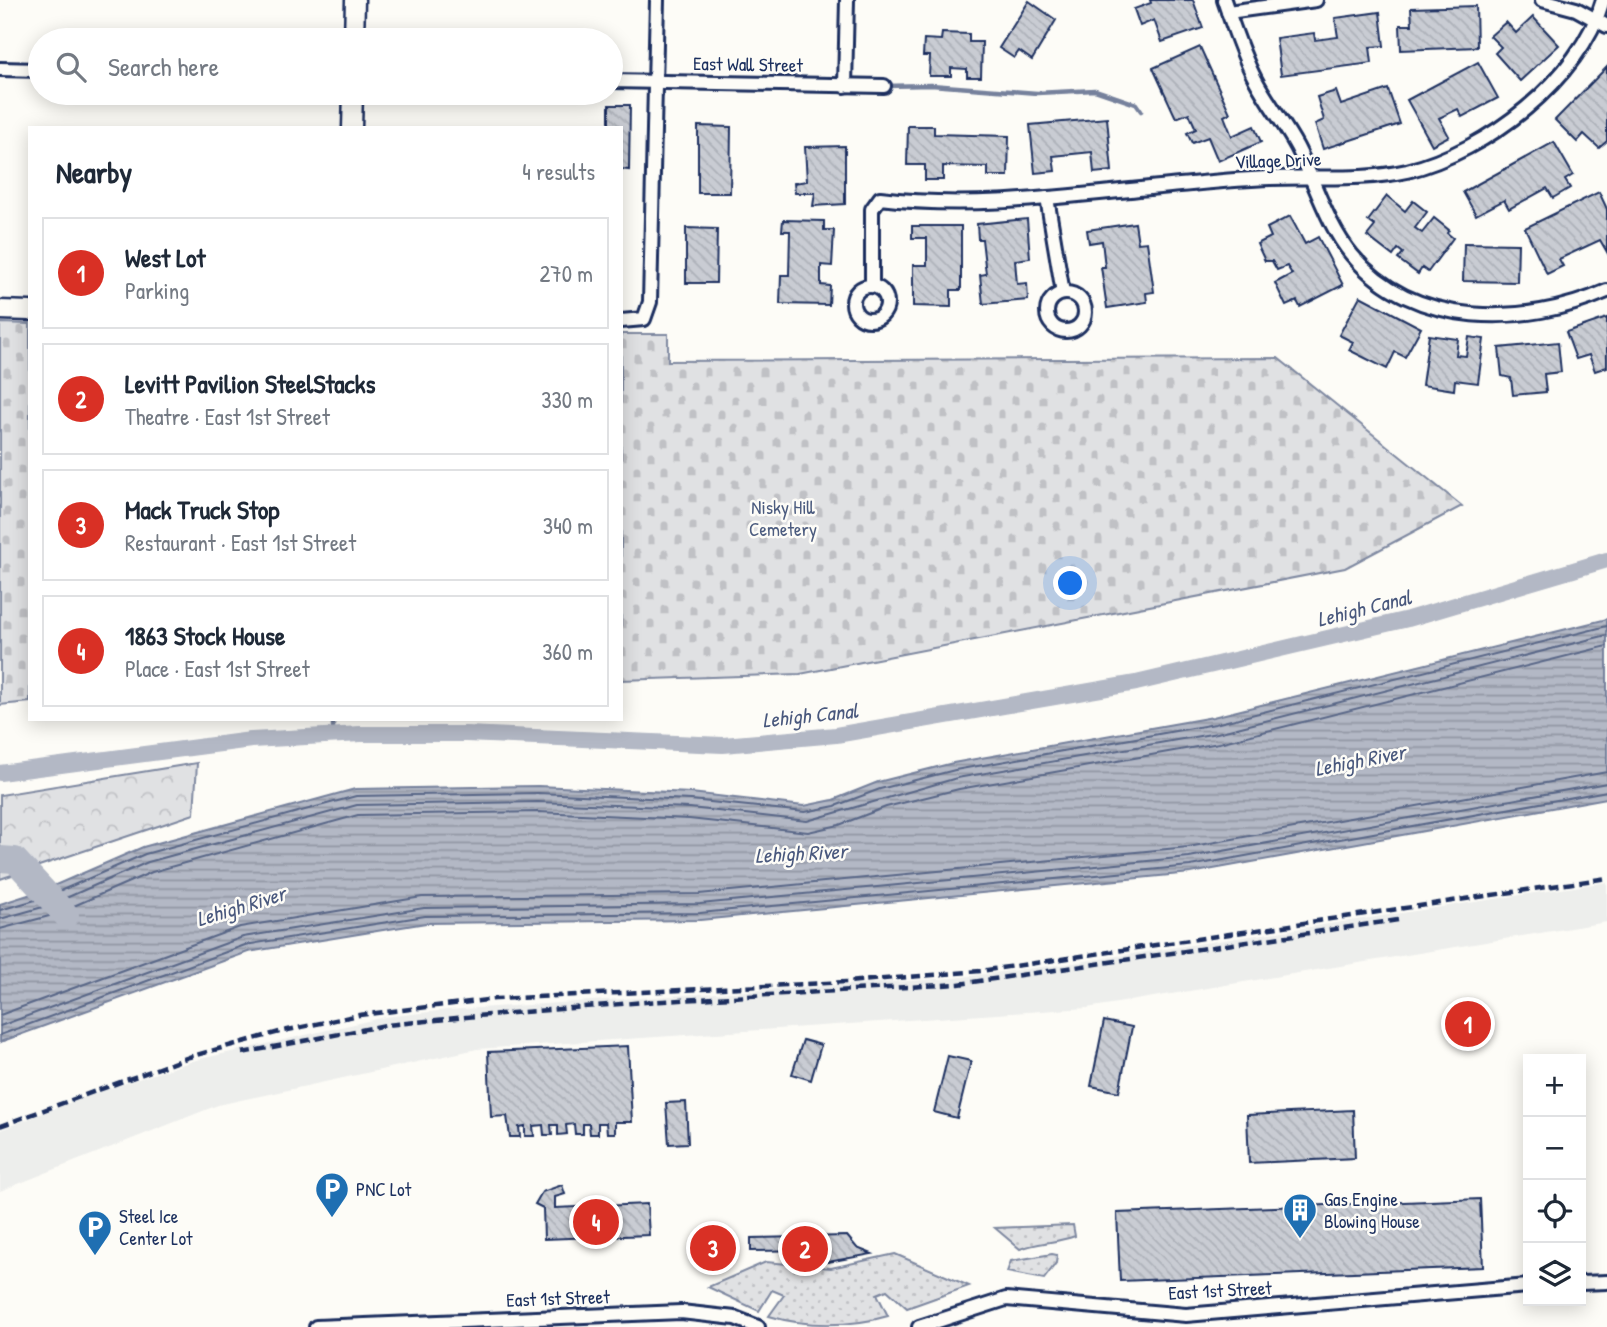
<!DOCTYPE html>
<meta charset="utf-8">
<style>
:root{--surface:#fff;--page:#f2f2f3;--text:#1f2937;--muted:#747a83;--line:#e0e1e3;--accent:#d93025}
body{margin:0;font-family:"Patrick Hand",sans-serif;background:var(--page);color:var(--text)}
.controls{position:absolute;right:21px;bottom:21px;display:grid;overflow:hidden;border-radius:0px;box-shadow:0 4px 18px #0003}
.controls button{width:63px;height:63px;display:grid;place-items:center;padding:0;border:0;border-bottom:2px solid var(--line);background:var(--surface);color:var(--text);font:35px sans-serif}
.you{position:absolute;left:1071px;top:584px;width:24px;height:24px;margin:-18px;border:5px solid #fff;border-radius:50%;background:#1a73e8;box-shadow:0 0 0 10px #1a73e833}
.badge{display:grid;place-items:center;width:46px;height:46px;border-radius:50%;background:var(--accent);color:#fff;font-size:23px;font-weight:700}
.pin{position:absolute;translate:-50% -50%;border:4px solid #fff;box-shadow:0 2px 7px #0006}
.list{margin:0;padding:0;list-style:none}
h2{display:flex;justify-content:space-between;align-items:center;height:91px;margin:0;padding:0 28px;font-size:30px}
h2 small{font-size:23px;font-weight:400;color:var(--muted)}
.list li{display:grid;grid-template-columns:46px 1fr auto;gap:21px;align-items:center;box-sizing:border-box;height:112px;margin:0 14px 14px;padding:0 14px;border:2px solid var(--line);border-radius:0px}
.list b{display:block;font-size:26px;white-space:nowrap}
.list p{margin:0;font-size:23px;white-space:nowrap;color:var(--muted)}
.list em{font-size:23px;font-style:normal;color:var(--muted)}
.icon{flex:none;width:38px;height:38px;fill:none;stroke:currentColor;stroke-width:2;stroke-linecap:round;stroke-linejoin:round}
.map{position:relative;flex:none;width:1607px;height:1327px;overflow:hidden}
.search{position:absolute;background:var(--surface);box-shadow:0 4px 18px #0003;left:28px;top:28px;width:595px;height:77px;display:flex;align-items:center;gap:18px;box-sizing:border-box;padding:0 24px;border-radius:38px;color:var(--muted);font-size:26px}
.panel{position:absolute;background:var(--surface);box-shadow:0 4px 18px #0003;left:28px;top:126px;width:595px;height:595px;border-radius:0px}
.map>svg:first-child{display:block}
.built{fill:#edeeec}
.grass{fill:url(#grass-dots);stroke:#7e88a0;stroke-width:2}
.cemetery{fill:url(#cemetery-stones);stroke:#7e88a0;stroke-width:2}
.park{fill:url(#park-crowns);stroke:#7e88a0;stroke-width:2}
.water{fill:url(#water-rules);stroke:#76819c;stroke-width:2}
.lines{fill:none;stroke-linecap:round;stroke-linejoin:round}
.shore{stroke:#586687;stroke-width:2}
.stream{stroke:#76819c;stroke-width:4.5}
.canal{stroke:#b3b8c5;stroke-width:16}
.river{stroke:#b3b8c5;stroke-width:26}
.building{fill:url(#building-back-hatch);stroke:#1b2f5e;stroke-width:2}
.street-casing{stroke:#1b2f5e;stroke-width:18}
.secondary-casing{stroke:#1b2f5e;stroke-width:23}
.street{stroke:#fdfcf7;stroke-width:12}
.secondary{stroke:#fdfcf7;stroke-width:18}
.rail{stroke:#1b2f5e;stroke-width:4.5;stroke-dasharray:10 5;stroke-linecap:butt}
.labels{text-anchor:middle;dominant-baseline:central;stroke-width:5;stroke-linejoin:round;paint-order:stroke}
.street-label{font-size:19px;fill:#1b2f5e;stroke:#fdfcf7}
.park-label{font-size:19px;fill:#4c5c7f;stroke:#fdfcf7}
.poi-label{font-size:19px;fill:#1b2f5e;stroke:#fdfcf7;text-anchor:start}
.water-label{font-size:21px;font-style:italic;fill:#49587d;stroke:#fdfcf7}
</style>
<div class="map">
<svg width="1607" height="1327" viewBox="0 0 1607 1327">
<defs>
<pattern id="grass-dots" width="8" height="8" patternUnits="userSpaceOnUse" patternTransform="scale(1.75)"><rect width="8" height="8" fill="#e0e1e3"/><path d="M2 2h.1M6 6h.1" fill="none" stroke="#c0c1c5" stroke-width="1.8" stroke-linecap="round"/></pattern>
<pattern id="cemetery-stones" width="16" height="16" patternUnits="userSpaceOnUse" patternTransform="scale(1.75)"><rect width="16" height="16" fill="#e0e1e3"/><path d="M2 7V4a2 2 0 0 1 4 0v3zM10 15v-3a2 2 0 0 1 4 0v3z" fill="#c0c1c5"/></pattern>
<pattern id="park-crowns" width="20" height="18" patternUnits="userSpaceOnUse" patternTransform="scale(1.75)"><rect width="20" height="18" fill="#e0e1e3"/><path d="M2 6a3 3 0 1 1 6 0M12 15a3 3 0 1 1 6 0" fill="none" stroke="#c0c1c5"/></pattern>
<pattern id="water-rules" width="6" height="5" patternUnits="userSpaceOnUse" patternTransform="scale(1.75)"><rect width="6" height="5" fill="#b3b8c5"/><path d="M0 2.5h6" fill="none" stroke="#9196a3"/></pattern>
<pattern id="building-back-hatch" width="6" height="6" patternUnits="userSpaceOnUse" patternTransform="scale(1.75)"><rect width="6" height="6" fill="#c9ccd3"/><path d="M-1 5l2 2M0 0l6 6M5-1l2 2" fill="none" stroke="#acb0b8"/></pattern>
</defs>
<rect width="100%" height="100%" fill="#fdfcf7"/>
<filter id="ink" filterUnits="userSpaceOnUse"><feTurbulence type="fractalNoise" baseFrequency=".0143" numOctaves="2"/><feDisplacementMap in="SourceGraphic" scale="14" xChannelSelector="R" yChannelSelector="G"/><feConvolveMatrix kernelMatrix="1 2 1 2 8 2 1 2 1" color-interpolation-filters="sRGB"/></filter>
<g filter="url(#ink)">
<polygon class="built" points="1607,882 1607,922 1087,1008 477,1049 218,1105 0,1191 0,1130 87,1096 196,1060 385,1017 447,1010 954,978 1066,964"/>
<g class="grass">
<path d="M 1073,1225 L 1075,1236 C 1056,1243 1038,1242 1020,1249 L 995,1228 Z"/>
<path d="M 895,1254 L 969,1286 L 907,1308 L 887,1290 L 877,1294 L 888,1316 C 851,1327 805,1327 769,1316 L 784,1295 L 772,1290 L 759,1311 L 708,1287 L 766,1262 L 831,1268 Z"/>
<polygon points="1052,1254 1057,1255 1056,1263 1044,1279 1007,1272 1011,1261"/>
</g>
<g class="cemetery">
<polygon points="0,323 30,324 30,702 0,705"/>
<polygon points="621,334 668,334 668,361 1278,358 1462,506 1345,568 800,674 621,680"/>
</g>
<polygon class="park" points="197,763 194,814 0,879 0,795"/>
<polygon class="water" points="1607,619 1607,798 1191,873 700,920 426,923 248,952 0,1042 0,904 44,890 143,847 355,789 538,786 691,793 804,806 833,800 878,782 953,763 1213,717"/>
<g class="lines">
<g class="shore">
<polyline points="0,910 46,897 145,854 356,796 538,793 691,800 805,812 835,806 880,789 955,770 1215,724 1607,626"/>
<polyline points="0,919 50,905 148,862 357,805 538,802 690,808 807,821 957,778 1217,733 1607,635"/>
<polyline points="0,929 53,915 152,872 358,815 538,812 689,819 808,832 839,825 886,807 959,789 1219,743 1607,646"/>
<polyline points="0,1015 240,927 422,897 699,894 1188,847 1607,772"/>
<polyline points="0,1026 243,937 424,908 700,904 1189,857 1607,783"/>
<polyline points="0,1035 245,945 425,916 700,913 1190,866 1607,791"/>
</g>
<g class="stream">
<polyline points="885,86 931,85 1037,93 1095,90 1136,104 1141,111"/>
<polyline points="333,719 333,735"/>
</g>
<polyline class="canal" points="0,773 251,740 361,734 466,734 723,745 836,735 1136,683 1408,619 1607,560"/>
<polyline class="river" points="0,859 15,860 66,915"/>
</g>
<g class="building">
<polygon points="1150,0 1193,0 1203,28 1162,42 1154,20 1140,26 1134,9 1151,3"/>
<polygon points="1029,1 1056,20 1032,60 1019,51 1014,58 999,48"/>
<polygon points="1476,6 1477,47 1401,50 1400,25 1412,25 1411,8"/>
<polygon points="1380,12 1384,46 1370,47 1372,63 1281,75 1276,38 1314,33 1315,40 1338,37 1335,18"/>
<polygon points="1533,17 1559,45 1520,81 1495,53 1501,47 1490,36 1506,22 1516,33"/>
<polygon points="942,33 969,34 969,42 982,42 981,77 967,77 967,69 951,68 951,76 929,76 930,56 923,56 924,39 941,40"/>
<polygon points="1200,47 1230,113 1224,116 1232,136 1254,126 1261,142 1218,161 1208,137 1192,143 1187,133 1196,129 1189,113 1176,118 1153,68"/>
<polygon points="1478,62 1498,98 1462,117 1458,109 1439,118 1449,136 1432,145 1407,100"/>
<polygon points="1607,67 1607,141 1599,148 1584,134 1577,142 1555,120"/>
<polygon points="1388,89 1400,124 1323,149 1315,124 1324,120 1317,97 1336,91 1341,105"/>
<polygon points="609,105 630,105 629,170 621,169 621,128 609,128"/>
<polygon points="1107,118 1112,171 1094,173 1092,152 1053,156 1055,171 1035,173 1030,125"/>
<polygon points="698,126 731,127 730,193 698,193"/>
<polygon points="908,126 934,126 934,134 1009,136 1008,176 988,176 988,167 943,166 943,180 925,180 925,165 907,165"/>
<polygon points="1554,142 1573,175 1565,180 1570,188 1553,198 1547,188 1509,209 1504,200 1476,215 1463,192"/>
<polygon points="845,146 845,204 813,206 815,193 795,193 794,183 807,181 805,147"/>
<polygon points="1599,192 1607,209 1607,252 1600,240 1559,259 1563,266 1547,274 1525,228"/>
<polygon points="1387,196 1405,211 1413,201 1427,212 1415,228 1422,233 1434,218 1449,230 1447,233 1453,238 1428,272 1422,268 1418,274 1398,259 1403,253 1398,249 1393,256 1367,236 1375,226 1368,221"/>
<polygon points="1290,216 1305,244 1318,237 1343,285 1300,307 1297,301 1286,306 1275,283 1292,274 1287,266 1277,270 1272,261 1265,261 1257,244 1271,237 1267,228"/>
<polygon points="1027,219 1030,258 1015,260 1017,284 1027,283 1028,300 983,304 980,275 986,274 982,239 978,239 977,224"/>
<polygon points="783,220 824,221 824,230 834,230 832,266 821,265 821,285 830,286 829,305 780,304 781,275 789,275 790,231 782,231"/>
<polygon points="1135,223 1138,243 1147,242 1154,292 1146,293 1147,302 1107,308 1101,267 1105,267 1102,241 1089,243 1087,230"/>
<polygon points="912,226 961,226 961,290 951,290 951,307 913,306 913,265 927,265 927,238 912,238"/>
<polygon points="686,228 717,229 716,283 686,283"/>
<polygon points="1464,243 1518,244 1517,282 1463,281"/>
<polygon points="1360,296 1421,328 1405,357 1395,352 1387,369 1349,350 1353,342 1339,335"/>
<polygon points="1607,318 1607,367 1595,371 1589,355 1576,359 1566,332"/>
<polygon points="1429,335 1458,339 1456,355 1466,356 1469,337 1484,339 1478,383 1455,380 1454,390 1422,385"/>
<polygon points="1558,342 1561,372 1544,374 1546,392 1513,395 1511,378 1502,376 1499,348"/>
<polygon points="1104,1021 1132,1027 1119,1092 1091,1086"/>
<polygon points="803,1040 821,1045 811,1080 792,1074"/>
<polygon points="628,1046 632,1122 615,1122 615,1133 607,1133 606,1123 598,1123 598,1134 590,1134 589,1124 583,1124 583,1134 575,1134 574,1124 566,1125 567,1134 558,1135 558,1125 551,1125 552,1135 544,1135 543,1125 533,1126 534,1136 525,1136 525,1126 519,1127 520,1137 510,1137 507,1116 491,1117 488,1052"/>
<polygon points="948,1056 971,1061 957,1118 934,1112"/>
<polygon points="686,1102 688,1143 669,1144 666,1103"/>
<polygon points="1353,1110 1355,1158 1249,1163 1247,1115"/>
<polygon points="562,1185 565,1194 555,1197 555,1208 647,1204 649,1235 544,1239 543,1208 535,1204 542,1192"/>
<polygon points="1480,1199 1483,1267 1120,1281 1117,1213"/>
<polygon points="847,1236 857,1248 872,1254 828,1262 813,1261 813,1250 751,1251 751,1238"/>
<polygon points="694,1241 731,1241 732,1254 694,1255"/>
</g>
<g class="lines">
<g class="street-casing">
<g id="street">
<path d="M 1224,0 C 1233,26 1242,54 1255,79 C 1267,102 1284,123 1297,147 C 1315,182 1327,225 1352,255 C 1414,329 1525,327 1607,291"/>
<polyline points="1542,0 1576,9 1607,26"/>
<polyline points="1228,12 1316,0"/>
<polyline points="0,69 40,70"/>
<polyline points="611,81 884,86"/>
<polyline points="845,86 847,0"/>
<polyline points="1047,198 1063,293"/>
<path d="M 872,285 L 872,209 L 880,198 C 977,210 1073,195 1170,186 C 1203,183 1237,179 1270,178 C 1316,176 1362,181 1407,171 C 1487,151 1580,80 1603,0"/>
<circle cx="870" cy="303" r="17"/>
<circle cx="1066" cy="312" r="19"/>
<polyline points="621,321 644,319 650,302 657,0"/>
<polyline points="1581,1283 1607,1282"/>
<polyline points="316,1327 681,1312 735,1318 758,1327"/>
<polyline points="919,1327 1006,1299 1186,1315 1528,1286"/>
</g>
</g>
<g class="secondary-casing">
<g id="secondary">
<polyline points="354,40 355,0"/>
<polyline points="352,128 353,93"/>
<polyline points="0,310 30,311"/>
</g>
</g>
<use href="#street" class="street"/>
<use href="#secondary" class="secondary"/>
<g class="rail">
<polyline points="242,1053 386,1025 476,1016 645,1002 959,984 1398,920"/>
<polyline points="0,1126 189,1057 283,1031 359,1015 495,999 847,982 981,971 1607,878"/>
</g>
</g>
</g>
<defs>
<g id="parking-pin" transform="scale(1.75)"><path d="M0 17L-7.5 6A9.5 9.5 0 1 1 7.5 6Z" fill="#1f6fb2" stroke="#fdfcf7"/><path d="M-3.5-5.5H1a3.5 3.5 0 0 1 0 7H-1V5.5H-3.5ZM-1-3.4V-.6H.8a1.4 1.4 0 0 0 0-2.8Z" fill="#fff"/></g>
<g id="building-pin" transform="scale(1.75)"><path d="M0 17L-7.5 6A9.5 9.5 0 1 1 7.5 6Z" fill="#1f6fb2" stroke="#fdfcf7"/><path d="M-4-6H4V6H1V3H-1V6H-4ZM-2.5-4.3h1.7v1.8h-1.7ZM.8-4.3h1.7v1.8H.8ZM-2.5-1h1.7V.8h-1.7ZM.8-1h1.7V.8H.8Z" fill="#fff"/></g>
</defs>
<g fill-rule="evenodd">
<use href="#parking-pin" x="332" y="1189"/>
<use href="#building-pin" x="1300" y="1210"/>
<use href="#parking-pin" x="95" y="1227"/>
</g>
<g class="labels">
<g class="street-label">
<text transform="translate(748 64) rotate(1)">East Wall Street</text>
<text transform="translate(1278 160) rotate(-2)">Village Drive</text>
<text transform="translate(1220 1290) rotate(-3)">East 1st Street</text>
<text transform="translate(558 1298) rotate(-2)">East 1st Street</text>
</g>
<g class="park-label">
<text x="783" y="507">Nisky Hill<tspan x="783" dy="22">Cemetery</tspan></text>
</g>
<g class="poi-label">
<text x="356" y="1189">PNC Lot</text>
<text x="1324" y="1199">Gas Engine<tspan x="1324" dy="22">Blowing House</tspan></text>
<text x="119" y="1216">Steel Ice<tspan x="119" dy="22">Center Lot</tspan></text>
</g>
<g class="water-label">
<text transform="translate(1364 608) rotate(-14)">Lehigh Canal</text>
<text transform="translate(810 715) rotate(-6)">Lehigh Canal</text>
<text transform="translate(1360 760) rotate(-11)">Lehigh River</text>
<text transform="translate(801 853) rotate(-3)">Lehigh River</text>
<text transform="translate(241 906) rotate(-17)">Lehigh River</text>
</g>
</g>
</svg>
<div class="controls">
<button>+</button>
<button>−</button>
<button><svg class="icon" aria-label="locate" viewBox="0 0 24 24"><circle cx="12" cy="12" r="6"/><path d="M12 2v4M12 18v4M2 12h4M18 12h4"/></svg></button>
<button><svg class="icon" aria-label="layers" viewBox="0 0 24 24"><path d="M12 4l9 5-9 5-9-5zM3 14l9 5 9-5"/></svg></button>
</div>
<div class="you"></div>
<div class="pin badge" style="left:1468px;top:1024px">1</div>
<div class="pin badge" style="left:805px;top:1249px">2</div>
<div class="pin badge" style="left:713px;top:1248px">3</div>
<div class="pin badge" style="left:596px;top:1222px">4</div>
<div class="search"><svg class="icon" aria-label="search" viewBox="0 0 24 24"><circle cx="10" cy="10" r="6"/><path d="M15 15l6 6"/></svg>Search here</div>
<section class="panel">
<h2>Nearby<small>4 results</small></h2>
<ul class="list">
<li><span class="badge">1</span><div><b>West Lot</b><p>Parking</p></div><em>270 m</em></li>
<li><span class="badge">2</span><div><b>Levitt Pavilion SteelStacks</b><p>Theatre · East 1st Street</p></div><em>330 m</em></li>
<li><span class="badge">3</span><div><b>Mack Truck Stop</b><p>Restaurant · East 1st Street</p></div><em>340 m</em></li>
<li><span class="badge">4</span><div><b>1863 Stock House</b><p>Place · East 1st Street</p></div><em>360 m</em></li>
</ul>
</section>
</div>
